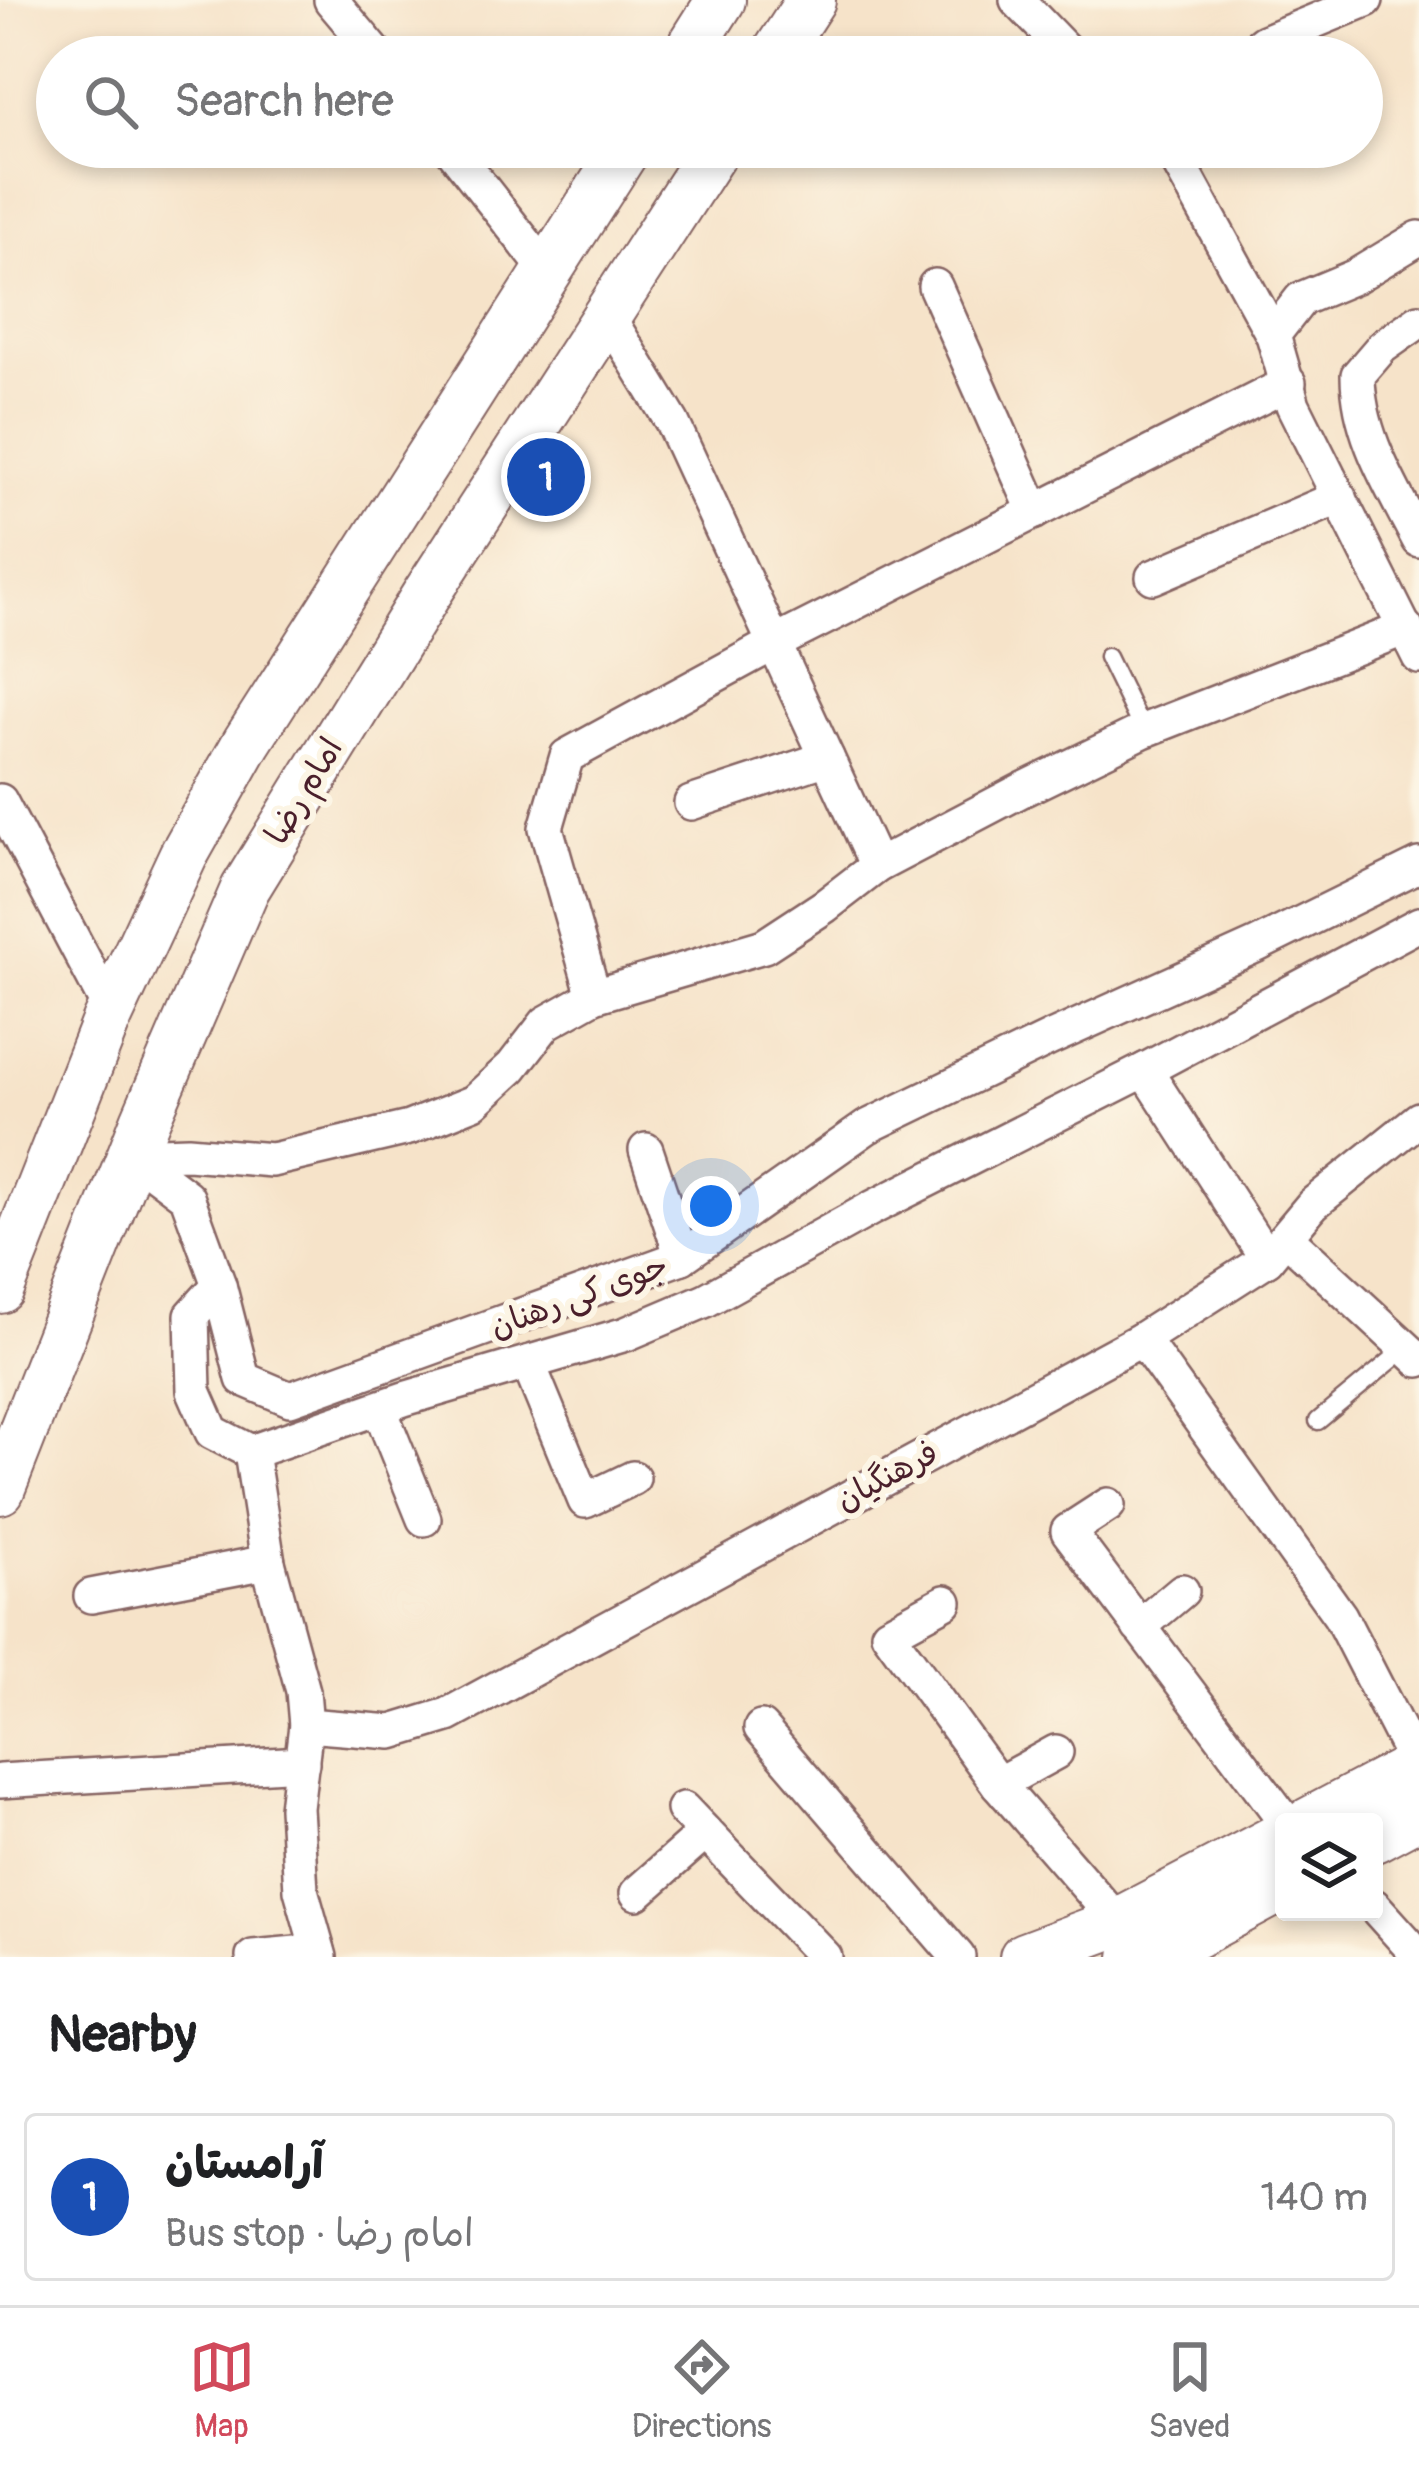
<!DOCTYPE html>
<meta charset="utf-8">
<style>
:root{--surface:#fff;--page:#f6f6f6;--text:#202124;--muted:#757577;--line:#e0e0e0;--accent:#d1495b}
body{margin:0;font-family:Pangolin,"Playpen Sans Arabic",sans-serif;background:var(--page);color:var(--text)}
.controls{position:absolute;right:36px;bottom:36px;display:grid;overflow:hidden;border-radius:12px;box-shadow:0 6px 18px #0003}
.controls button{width:108px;height:108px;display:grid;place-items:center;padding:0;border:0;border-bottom:3px solid var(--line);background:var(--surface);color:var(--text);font:60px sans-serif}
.you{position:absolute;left:711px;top:1206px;width:42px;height:42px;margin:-30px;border:9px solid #fff;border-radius:50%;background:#1a73e8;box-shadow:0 0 0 18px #1a73e833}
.badge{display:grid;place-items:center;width:78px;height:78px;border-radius:50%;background:var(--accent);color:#fff;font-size:39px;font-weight:700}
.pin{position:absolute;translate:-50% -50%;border:6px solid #fff;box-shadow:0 3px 12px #0006}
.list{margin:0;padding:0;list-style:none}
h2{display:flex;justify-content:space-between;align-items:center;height:156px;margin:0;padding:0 48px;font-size:51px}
h2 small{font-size:39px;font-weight:400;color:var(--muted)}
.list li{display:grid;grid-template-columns:78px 1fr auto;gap:36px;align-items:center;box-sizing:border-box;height:168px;margin:0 24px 24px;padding:0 24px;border:3px solid var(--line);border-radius:12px}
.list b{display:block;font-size:45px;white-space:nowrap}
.list p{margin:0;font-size:39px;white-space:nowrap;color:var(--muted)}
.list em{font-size:39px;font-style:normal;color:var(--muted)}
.icon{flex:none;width:66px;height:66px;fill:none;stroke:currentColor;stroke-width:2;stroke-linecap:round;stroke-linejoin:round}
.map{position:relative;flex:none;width:1419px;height:1957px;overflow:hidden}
.search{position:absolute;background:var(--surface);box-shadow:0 6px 18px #0003;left:36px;right:36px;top:36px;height:132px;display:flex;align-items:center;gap:30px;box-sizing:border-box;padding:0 42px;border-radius:66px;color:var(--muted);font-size:45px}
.sheet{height:348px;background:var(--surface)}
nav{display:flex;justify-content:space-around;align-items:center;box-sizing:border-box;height:168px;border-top:3px solid var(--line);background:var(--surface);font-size:33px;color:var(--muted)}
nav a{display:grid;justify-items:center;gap:6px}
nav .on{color:var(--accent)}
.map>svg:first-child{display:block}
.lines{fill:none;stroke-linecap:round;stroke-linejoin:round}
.lane-casing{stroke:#866462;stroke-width:21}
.street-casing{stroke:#866462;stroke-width:38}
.secondary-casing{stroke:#866462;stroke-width:52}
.lane{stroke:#fff;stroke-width:16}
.street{stroke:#fff;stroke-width:33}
.secondary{stroke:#fff;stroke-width:48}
.labels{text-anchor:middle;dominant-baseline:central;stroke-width:12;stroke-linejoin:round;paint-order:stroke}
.street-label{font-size:33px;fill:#4a1f2b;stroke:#fcf5e5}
</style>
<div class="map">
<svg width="1419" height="1957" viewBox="0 0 1419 1957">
<rect width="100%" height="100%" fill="#fcf5e5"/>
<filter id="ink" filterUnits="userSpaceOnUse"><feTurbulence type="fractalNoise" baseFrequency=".00833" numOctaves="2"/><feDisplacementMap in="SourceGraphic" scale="24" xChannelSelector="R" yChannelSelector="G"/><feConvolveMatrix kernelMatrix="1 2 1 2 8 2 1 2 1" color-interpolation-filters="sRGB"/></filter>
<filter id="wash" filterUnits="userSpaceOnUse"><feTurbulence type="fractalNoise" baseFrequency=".004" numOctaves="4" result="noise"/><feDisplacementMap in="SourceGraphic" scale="48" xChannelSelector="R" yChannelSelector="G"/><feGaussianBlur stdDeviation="2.7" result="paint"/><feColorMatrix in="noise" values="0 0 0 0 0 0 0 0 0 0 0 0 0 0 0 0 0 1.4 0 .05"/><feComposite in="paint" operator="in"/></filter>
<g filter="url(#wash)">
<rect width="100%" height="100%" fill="#f6e3c9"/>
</g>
<g filter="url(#ink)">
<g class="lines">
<g class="lane-casing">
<g id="lane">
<polyline points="1107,657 1143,731"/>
<polyline points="1318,1421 1406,1348"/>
</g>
</g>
<g class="street-casing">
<g id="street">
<polyline points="331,0 379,57"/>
<polyline points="1017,0 1072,57"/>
<polyline points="1245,57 1264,42 1366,0"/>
<polyline points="450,147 548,272"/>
<polyline points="1170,147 1273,335"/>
<polyline points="1419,238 1356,276 1301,299 1273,335 1293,405 1419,657"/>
<polyline points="935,286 1035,512"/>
<polyline points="607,315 672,422 877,866"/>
<path d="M 1419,321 L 1382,347 L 1358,375 C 1358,435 1392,487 1419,540"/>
<polyline points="1153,577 1340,497"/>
<polyline points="0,801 111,1011"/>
<polyline points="691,803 827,758"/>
<polyline points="594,996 546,828 567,756 773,644 1289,383"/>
<polyline points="1145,1070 1267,1259"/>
<polyline points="646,1150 682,1257"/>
<polyline points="131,1155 187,1197 219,1285 243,1379 290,1399 682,1257 867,1127 1051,1038 1257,945 1419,865"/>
<polyline points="131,1155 188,1153 272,1160 409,1128 474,1102 512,1067 546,1023 594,996 764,946 825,906 877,866 1022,790 1143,731 1406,628"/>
<polyline points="1286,1237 1419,1360"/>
<polyline points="219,1285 192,1315 194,1391 212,1432 251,1452 404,1399 626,1334 706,1300 872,1208 1145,1070 1419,924"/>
<polyline points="1142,1339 1340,1616 1417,1766"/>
<polyline points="528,1363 585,1501 633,1478"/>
<polyline points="380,1410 424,1519"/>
<polyline points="251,1452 268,1562 303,1691 306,1725 296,1808 301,1890 320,1957"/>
<polyline points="1108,1505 1068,1531 1286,1822"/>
<polyline points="91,1596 268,1562"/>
<polyline points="945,1602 888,1633 998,1784 1118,1922"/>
<polyline points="1139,1627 1182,1591"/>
<polyline points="306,1725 392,1732 448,1715 1142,1339 1267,1259 1313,1204 1419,1119"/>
<polyline points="761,1728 958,1957"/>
<polyline points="0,1781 302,1763"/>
<polyline points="998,1784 1056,1752"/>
<polyline points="683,1809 825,1957"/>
<polyline points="637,1893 705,1833"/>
<polyline points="1374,1906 1419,1956"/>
<polyline points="253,1957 318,1951"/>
</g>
</g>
<g class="secondary-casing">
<g id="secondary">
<polyline points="685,57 721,0"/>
<polyline points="774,57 811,0"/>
<polyline points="0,1289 106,1021 183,856 247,742 627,147"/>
<polyline points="0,1490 145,1121 245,889 426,595 716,147"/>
<polyline points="1309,1822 1419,1764"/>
<polyline points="1374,1838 1419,1814"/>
<polyline points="1024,1957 1118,1922 1284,1835"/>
<polyline points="1134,1957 1189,1937 1284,1886"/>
</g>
</g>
<use href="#lane" class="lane"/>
<use href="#street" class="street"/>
<use href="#secondary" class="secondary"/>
</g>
</g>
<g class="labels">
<g class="street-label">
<text transform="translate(304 791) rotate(-59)">امام رضا</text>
<text transform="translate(579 1296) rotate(-20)">جوی کی رهنان</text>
<text transform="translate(887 1476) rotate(-28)">فرهنگیان</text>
</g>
</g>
</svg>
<div class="controls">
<button><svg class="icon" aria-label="layers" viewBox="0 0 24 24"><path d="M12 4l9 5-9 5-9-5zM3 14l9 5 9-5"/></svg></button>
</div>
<div class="you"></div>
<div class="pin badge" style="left:546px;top:477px;background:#1a4fb4">1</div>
<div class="search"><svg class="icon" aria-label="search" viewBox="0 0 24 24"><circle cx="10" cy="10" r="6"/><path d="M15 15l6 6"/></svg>Search here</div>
</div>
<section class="sheet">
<h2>Nearby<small></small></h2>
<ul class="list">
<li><span class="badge" style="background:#1a4fb4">1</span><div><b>آرامستان</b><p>Bus stop · امام رضا</p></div><em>140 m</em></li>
</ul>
</section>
<nav>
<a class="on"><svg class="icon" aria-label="map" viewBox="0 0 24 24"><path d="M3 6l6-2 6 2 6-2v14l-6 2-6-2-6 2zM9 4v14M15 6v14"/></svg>Map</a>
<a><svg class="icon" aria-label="directions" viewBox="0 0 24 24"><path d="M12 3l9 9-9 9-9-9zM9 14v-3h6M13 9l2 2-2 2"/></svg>Directions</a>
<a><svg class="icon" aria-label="saved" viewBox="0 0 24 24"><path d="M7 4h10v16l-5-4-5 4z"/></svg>Saved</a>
</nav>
